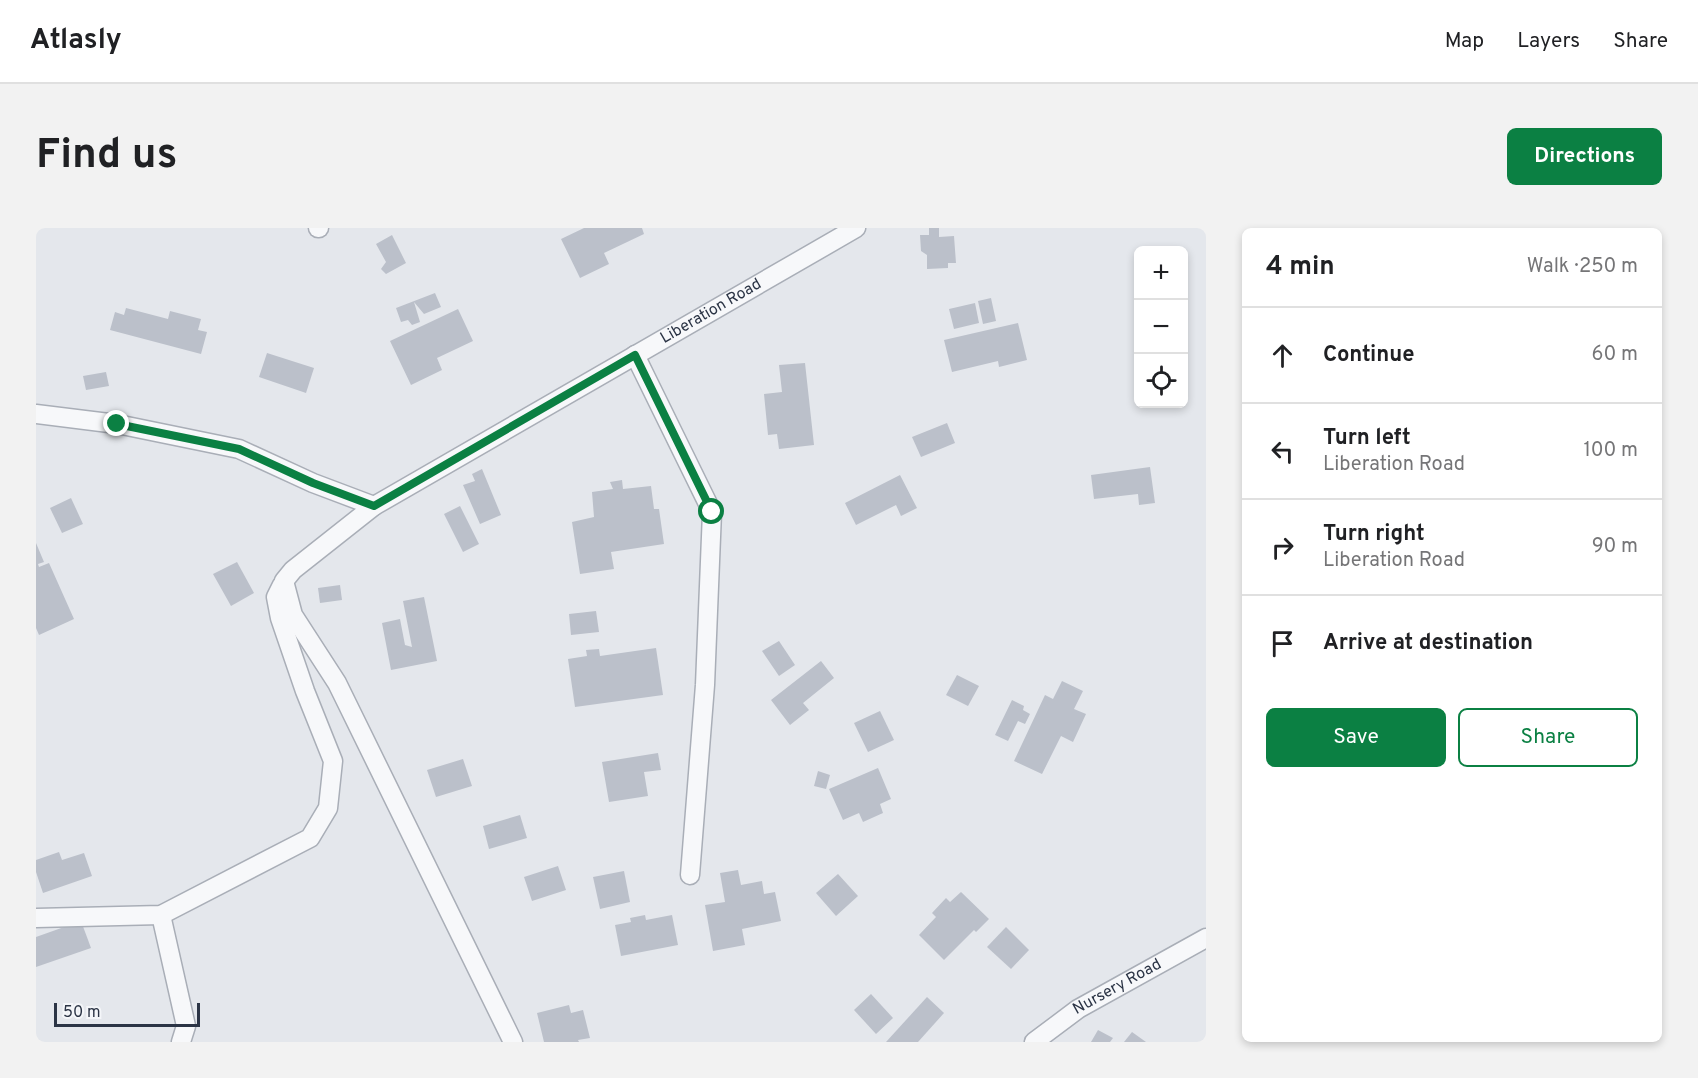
<!DOCTYPE html>
<meta charset="utf-8">
<style>
:root{--surface:#fff;--page:#f2f2f2;--text:#202124;--muted:#757577;--line:#e0e0e0;--accent:#0b8043}
body{margin:0;font-family:Overpass,sans-serif;background:var(--page);color:var(--text)}
.controls{position:absolute;right:18px;top:18px;display:grid;overflow:hidden;border-radius:9px;box-shadow:0 3px 9px #0003}
.controls button{width:54px;height:54px;display:grid;place-items:center;padding:0;border:0;border-bottom:2px solid var(--line);background:var(--surface);color:var(--text);font:30px sans-serif}
.scale{position:absolute;left:18px;bottom:15px;width:146px;box-sizing:border-box;padding-left:6px;border:3px solid #2b3445;border-top:0;font-size:16px;line-height:21px;white-space:nowrap;color:#2b3445;-webkit-text-stroke:4px #f4f6f9;paint-order:stroke}
.stop{position:absolute;width:18px;height:18px;margin:-14px;border:4px solid #0b8043;border-radius:50%;background:#fff}
.stop.end{background:#0b8043;border-color:#fff;box-shadow:0 2px 6px #0008}
.list{margin:0;padding:0;list-style:none}
h2{display:flex;justify-content:space-between;align-items:center;height:78px;margin:0;padding:0 24px;font-size:26px}
h2 small{font-size:20px;font-weight:400;color:var(--muted)}
.list li{display:grid;grid-template-columns:39px 1fr auto;gap:18px;align-items:center;box-sizing:border-box;height:96px;padding:0 24px;border-top:2px solid var(--line)}
.list b{display:block;font-size:22px;white-space:nowrap}
.list p{margin:0;font-size:20px;white-space:nowrap;color:var(--muted)}
.list em{font-size:20px;font-style:normal;color:var(--muted)}
.actions{display:flex;gap:12px;padding:18px 24px}
.actions a{flex:1;padding:14px 0;border:2px solid var(--accent);border-radius:9px;text-align:center;font-size:21px;color:var(--accent)}
.actions .main{background:var(--accent);color:#fff}
.icon{flex:none;width:33px;height:33px;fill:none;stroke:currentColor;stroke-width:2;stroke-linecap:round;stroke-linejoin:round}
.map{position:relative;flex:none;width:1170px;height:814px;overflow:hidden;border-radius:9px}
header{display:flex;align-items:center;gap:36px;box-sizing:border-box;height:84px;padding:0 30px;background:var(--surface);border-bottom:2px solid var(--line)}
header strong{font-size:28px}
nav{display:flex;gap:33px;margin-inline-start:auto;font-size:21px}
.intro{display:flex;align-items:center;justify-content:space-between;box-sizing:border-box;height:144px;padding:0 36px}
h1{margin:0;font-size:42px}
.button{padding:15px 27px;border-radius:9px;background:var(--accent);color:#fff;font-size:21px;font-weight:700}
main{display:flex;gap:36px;padding:0 36px}
aside{flex:1;background:var(--surface);border-radius:9px;box-shadow:0 3px 9px #0003}
.map>svg:first-child{display:block}
.building{fill:#bbc0ca}
.lines{fill:none;stroke-linecap:round;stroke-linejoin:round}
.street-casing{stroke:#a9aeb7;stroke-width:21}
.street{stroke:#f7f8fa;stroke-width:18}
.route{stroke:#0b8043;stroke-width:8}
.labels{text-anchor:middle;dominant-baseline:central;stroke-width:4.5;stroke-linejoin:round;paint-order:stroke}
.street-label{font-size:16px;fill:#2b3445;stroke:#f4f6f9}
</style>
<header>
<strong>Atlasly</strong>
<nav><a>Map</a><a>Layers</a><a>Share</a></nav>
</header>
<div class="intro"><h1>Find us</h1><a class="button">Directions</a></div>
<main>
<div class="map">
<svg width="1170" height="814" viewBox="0 0 1170 814">
<rect width="100%" height="100%" fill="#e4e7ec"/>
<g class="building">
<polygon points="548,0 606,0 608,6 568,25 573,36 544,50 525,11"/>
<polygon points="893,0 903,0 903,9 918,8 920,35 912,35 912,40 891,41 891,27 885,23 884,7 893,7"/>
<polygon points="356,7 370,35 350,46 345,41 350,34 340,16"/>
<polygon points="399,65 405,79 388,86 378,74 384,94 376,97 372,92 365,94 360,80"/>
<polygon points="955,70 960,93 947,96 942,73"/>
<polygon points="939,75 943,95 918,101 913,81"/>
<polygon points="90,80 132,91 134,83 165,91 162,102 171,104 165,126 74,102 79,84 88,87"/>
<polygon points="422,81 437,113 401,130 406,142 375,157 354,113"/>
<polygon points="982,95 991,132 963,139 962,133 916,144 908,112"/>
<polygon points="231,125 278,140 270,165 223,149"/>
<polygon points="769,135 778,217 743,221 741,206 732,207 728,166 746,164 743,137"/>
<polygon points="70,144 73,158 50,162 47,148"/>
<polygon points="911,195 919,215 885,229 876,209"/>
<polygon points="1114,239 1119,275 1103,277 1102,266 1058,271 1055,247"/>
<polygon points="446,241 465,287 444,296 427,257 439,253 436,246"/>
<polygon points="864,247 881,280 865,288 860,277 820,297 809,275"/>
<polygon points="586,252 587,261 615,258 618,281 623,281 628,316 575,324 578,341 544,346 536,294 558,289 556,264 577,261 574,254"/>
<polygon points="35,270 47,296 26,305 14,280"/>
<polygon points="424,278 443,316 427,324 408,286"/>
<polygon points="0,315 8,334 2,336 3,339 13,335 38,391 3,407 0,400"/>
<polygon points="201,334 218,365 195,378 177,346"/>
<polygon points="304,357 306,372 284,375 282,360"/>
<polygon points="388,369 401,433 355,442 346,395 364,391 369,417 376,419 367,373"/>
<polygon points="560,383 563,404 535,407 533,386"/>
<polygon points="743,413 759,437 743,448 726,423"/>
<polygon points="620,420 627,467 539,479 532,431 551,428 550,422 563,421 564,428"/>
<polygon points="785,433 798,450 767,475 773,482 754,497 735,472"/>
<polygon points="921,447 943,458 932,478 910,467"/>
<polygon points="1026,453 1047,463 1038,481 1050,486 1037,514 1025,508 1006,546 978,533 1009,467 1017,471"/>
<polygon points="976,472 988,478 987,482 994,486 989,496 982,493 972,513 959,507"/>
<polygon points="844,483 858,512 832,524 818,495"/>
<polygon points="622,525 625,542 608,544 612,568 573,574 566,534"/>
<polygon points="427,531 436,558 400,569 391,542"/>
<polygon points="842,540 855,571 844,576 847,585 827,594 823,585 807,592 793,561"/>
<polygon points="782,543 794,547 790,561 778,558"/>
<polygon points="484,587 491,610 453,621 447,598"/>
<polygon points="23,624 26,632 48,625 56,648 7,665 0,644 0,632"/>
<polygon points="522,638 530,662 496,673 488,649"/>
<polygon points="702,642 705,657 726,653 728,666 739,664 745,693 706,701 709,717 677,723 669,677 689,674 684,645"/>
<polygon points="588,643 594,674 564,681 557,649"/>
<polygon points="802,646 822,668 800,688 780,665"/>
<polygon points="925,664 953,691 940,704 938,702 908,732 883,707 900,689 896,685 910,670 914,674"/>
<polygon points="609,687 610,692 636,687 642,717 585,728 579,697 595,694 594,690"/>
<polygon points="45,693 55,720 0,739 0,709"/>
<polygon points="970,699 993,722 975,741 951,719"/>
<polygon points="835,766 857,790 840,806 818,782"/>
<polygon points="891,769 908,785 882,814 850,814"/>
<polygon points="533,777 535,785 547,782 554,810 542,812 543,814 508,814 501,785"/>
<polygon points="1062,802 1077,810 1074,814 1055,814"/>
<polygon points="1096,804 1110,814 1088,814"/>
</g>
<g class="lines">
<g class="street-casing">
<g id="street">
<polyline points="282,0 283,0"/>
<polyline points="599,127 676,284 669,457 654,647"/>
<path id="s1" d="M 0,186 L 81,196 L 203,221 L 277,255 L 338,278 L 820,0"/>
<polyline points="338,278 257,342 248,353 257,387 301,455 477,814"/>
<polyline points="125,687 150,798 145,814"/>
<polyline points="0,690 125,687 274,610 292,580 297,533 269,463 244,390 240,369 246,357"/>
<path id="s2" d="M 998,814 L 1042,781 L 1170,710"/>
</g>
</g>
<use href="#street" class="street"/>
</g>
<g class="lines">
<polyline class="route" points="81,196 203,221 277,255 338,278 599,127 676,284"/>
</g>
<g class="labels">
<g class="street-label">
<text stroke="none"><textPath href="#s1" startOffset="742">Liberation Road</textPath></text>
<text stroke="none"><textPath href="#s2" startOffset="100">Nursery Road</textPath></text>
</g>
</g>
</svg>
<div class="controls">
<button>+</button>
<button>−</button>
<button><svg class="icon" aria-label="locate" viewBox="0 0 24 24"><circle cx="12" cy="12" r="6"/><path d="M12 2v4M12 18v4M2 12h4M18 12h4"/></svg></button>
</div>
<div class="scale">50 m</div>
<div class="stop" style="left:676px;top:284px"></div>
<div class="stop end" style="left:81px;top:196px"></div>
</div>
<aside>
<h2>4 min<small>Walk · 250 m</small></h2>
<ul class="list">
<li><svg class="icon" aria-label="ahead" viewBox="0 0 24 24"><path d="M12 20V5M6 11l6-6 6 6"/></svg><div><b>Continue</b></div><em>60 m</em></li>
<li><svg class="icon" aria-label="left" viewBox="0 0 24 24"><path d="M17 20v-9H6M10 6l-5 5 5 5"/></svg><div><b>Turn left</b><p>Liberation Road</p></div><em>100 m</em></li>
<li><svg class="icon" aria-label="right" viewBox="0 0 24 24"><path d="M7 20v-9h11M14 6l5 5-5 5"/></svg><div><b>Turn right</b><p>Liberation Road</p></div><em>90 m</em></li>
<li><svg class="icon" aria-label="arrive" viewBox="0 0 24 24"><path d="M6 21V4h12l-3 4 3 4H6"/></svg><div><b>Arrive at destination</b></div></li>
</ul>
<div class="actions"><a class="main">Save</a><a>Share</a></div>
</aside>
</main>
